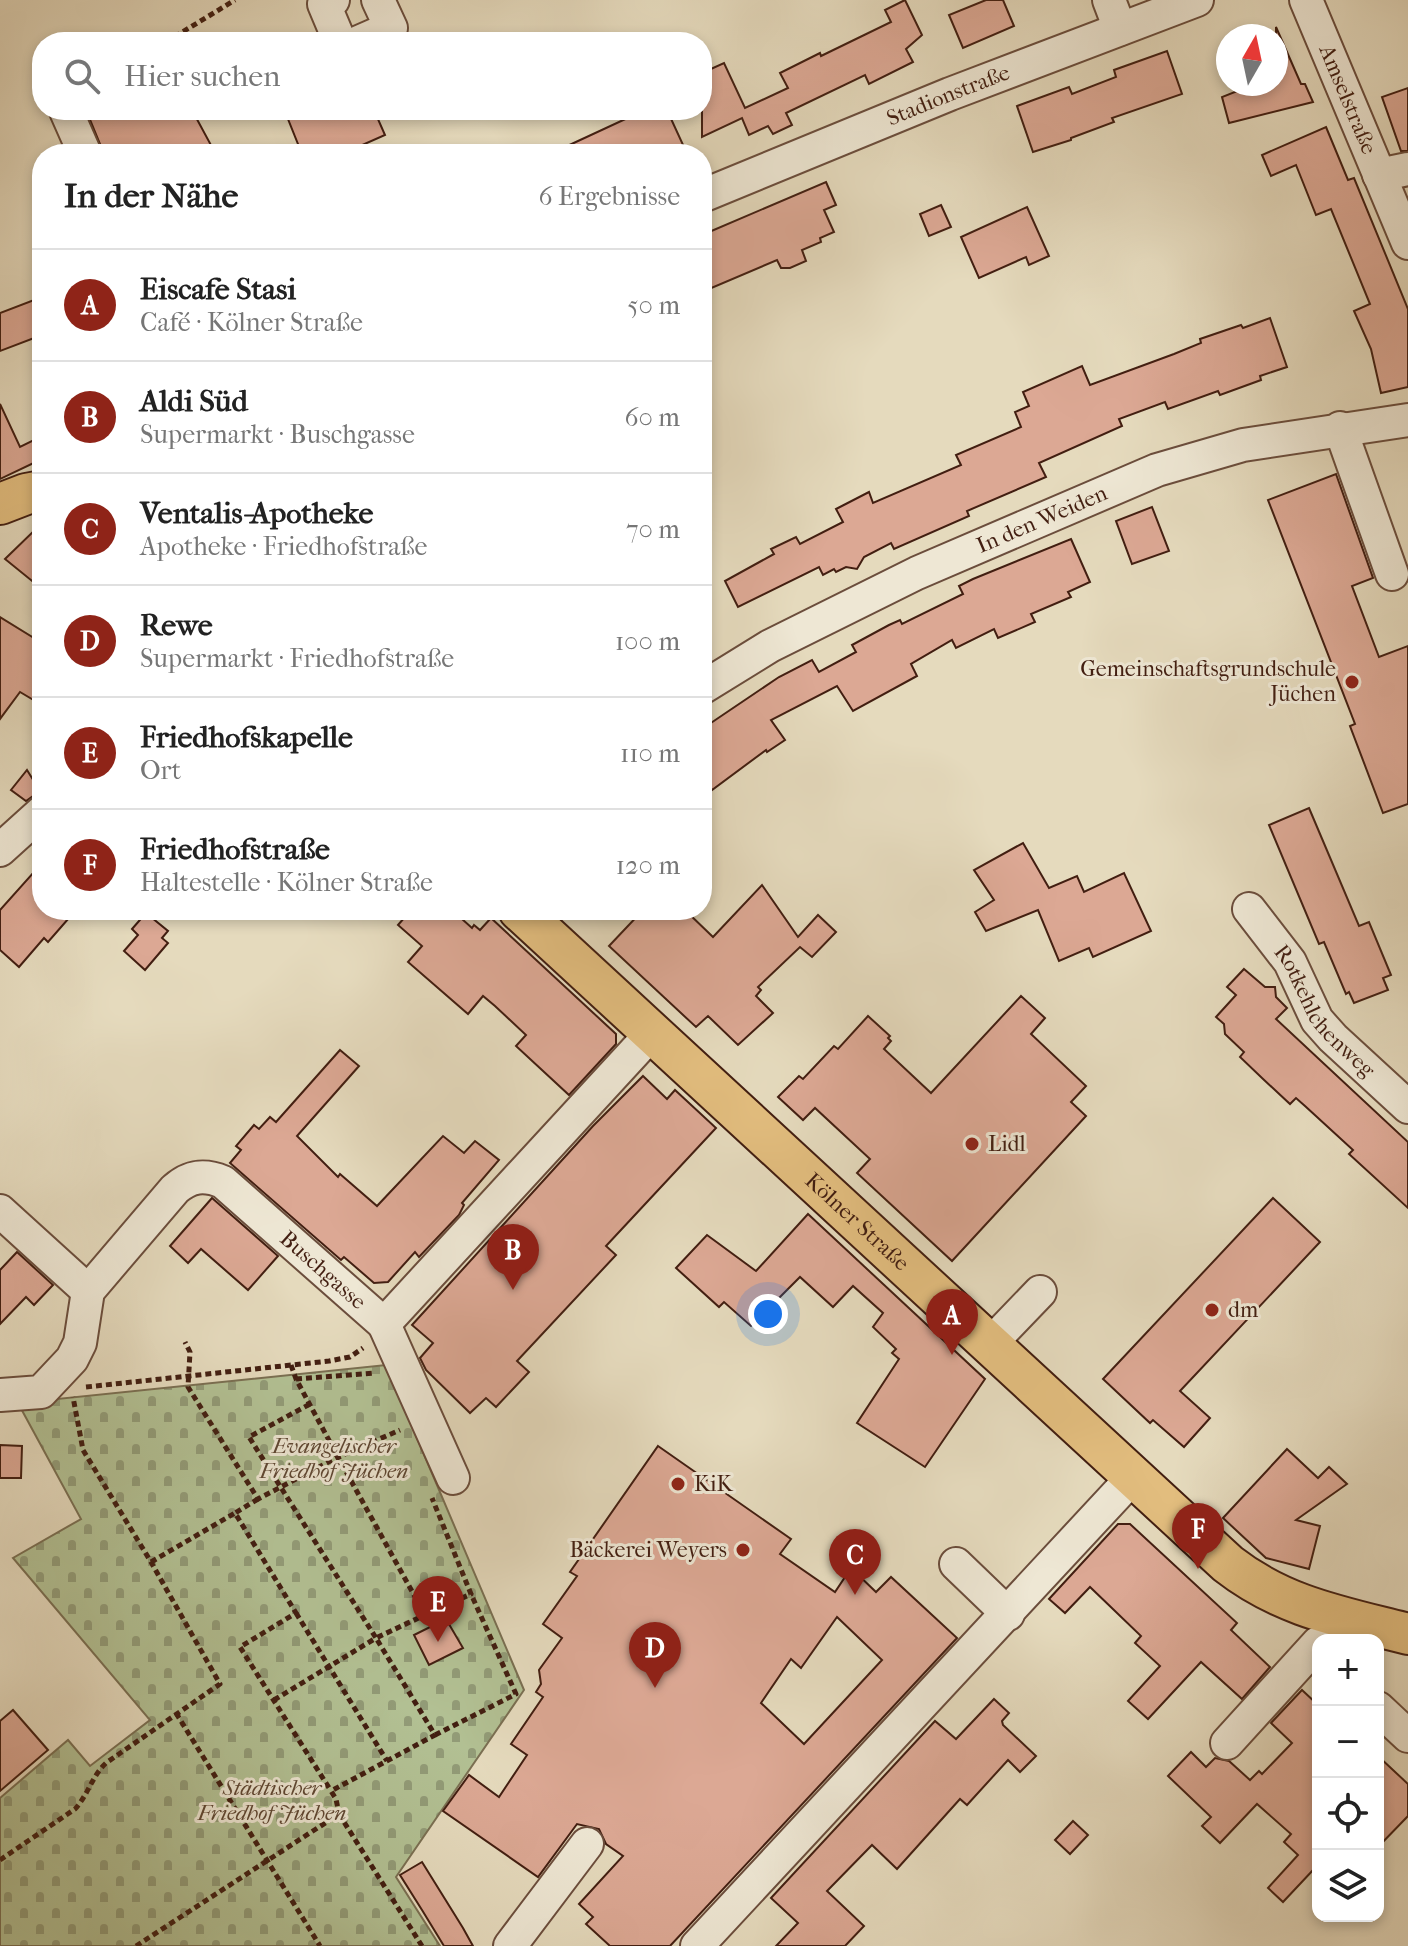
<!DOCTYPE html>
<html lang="de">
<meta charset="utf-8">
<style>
:root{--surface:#fff;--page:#f6f6f6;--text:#222;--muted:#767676;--line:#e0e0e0;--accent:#8f2418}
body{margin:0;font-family:"IM FELL French Canon",serif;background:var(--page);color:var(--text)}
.controls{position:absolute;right:24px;bottom:24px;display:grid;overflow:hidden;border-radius:16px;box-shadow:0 4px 12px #0003}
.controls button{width:72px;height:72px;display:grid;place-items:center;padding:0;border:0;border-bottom:2px solid var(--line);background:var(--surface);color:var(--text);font:40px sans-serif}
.compass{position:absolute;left:1216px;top:24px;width:72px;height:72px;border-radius:50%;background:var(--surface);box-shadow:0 4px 12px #0003;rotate:9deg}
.you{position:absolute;left:768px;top:1314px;width:28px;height:28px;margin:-20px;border:6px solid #fff;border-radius:50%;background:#1a73e8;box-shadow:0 0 0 12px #1a73e833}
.badge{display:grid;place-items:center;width:52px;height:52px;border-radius:50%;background:var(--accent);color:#fff;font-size:26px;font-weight:700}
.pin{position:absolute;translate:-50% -66px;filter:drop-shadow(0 2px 4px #0008)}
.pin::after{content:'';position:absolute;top:42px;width:28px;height:24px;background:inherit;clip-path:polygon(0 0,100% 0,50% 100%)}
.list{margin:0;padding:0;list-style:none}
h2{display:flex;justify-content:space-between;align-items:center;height:104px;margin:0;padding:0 32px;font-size:34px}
h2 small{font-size:26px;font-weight:400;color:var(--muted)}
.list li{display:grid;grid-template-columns:52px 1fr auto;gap:24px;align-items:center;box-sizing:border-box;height:112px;padding:0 32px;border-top:2px solid var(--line)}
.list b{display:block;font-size:30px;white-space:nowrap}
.list p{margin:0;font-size:26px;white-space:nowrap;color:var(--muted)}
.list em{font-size:26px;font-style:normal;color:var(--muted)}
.icon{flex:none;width:44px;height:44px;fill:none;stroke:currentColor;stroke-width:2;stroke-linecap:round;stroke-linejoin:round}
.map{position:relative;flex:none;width:1408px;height:1946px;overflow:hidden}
.search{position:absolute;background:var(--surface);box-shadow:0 4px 12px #0003;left:32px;top:32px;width:680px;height:88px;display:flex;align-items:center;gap:20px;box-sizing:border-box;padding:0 28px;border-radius:32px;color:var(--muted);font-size:30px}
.panel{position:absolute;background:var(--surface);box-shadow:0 4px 12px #0003;left:32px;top:144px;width:680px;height:776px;border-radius:32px}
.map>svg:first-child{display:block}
.cemetery{fill:url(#cemetery-stones);stroke:#7a6f52;stroke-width:2}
.building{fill:#dca894;stroke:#421e11;stroke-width:2;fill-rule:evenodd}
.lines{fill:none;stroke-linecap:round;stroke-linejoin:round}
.minor-casing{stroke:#6b4d3c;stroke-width:36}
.major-casing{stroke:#421e11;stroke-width:44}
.path{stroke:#421e11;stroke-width:5;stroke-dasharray:6 4;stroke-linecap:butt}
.minor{stroke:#eee7d4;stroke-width:32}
.major{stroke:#e2bd7e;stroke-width:40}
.poi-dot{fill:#8f2418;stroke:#eee7d4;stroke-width:3}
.labels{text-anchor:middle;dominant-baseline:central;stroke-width:6;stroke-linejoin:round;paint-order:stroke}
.street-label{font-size:22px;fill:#421e11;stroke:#eee7d4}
.poi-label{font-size:22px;fill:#421e11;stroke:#eee7d4;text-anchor:start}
.park-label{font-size:22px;font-style:italic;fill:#5e4632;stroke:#eee7d4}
</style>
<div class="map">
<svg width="1408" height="1946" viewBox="0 0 1408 1946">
<defs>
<pattern id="cemetery-stones" width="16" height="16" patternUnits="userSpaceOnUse" patternTransform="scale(2)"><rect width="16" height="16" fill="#b2c093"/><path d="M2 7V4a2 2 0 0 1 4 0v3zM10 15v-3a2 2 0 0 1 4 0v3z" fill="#929b77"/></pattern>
</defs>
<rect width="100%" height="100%" fill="#e5dabd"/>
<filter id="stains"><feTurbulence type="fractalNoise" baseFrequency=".0025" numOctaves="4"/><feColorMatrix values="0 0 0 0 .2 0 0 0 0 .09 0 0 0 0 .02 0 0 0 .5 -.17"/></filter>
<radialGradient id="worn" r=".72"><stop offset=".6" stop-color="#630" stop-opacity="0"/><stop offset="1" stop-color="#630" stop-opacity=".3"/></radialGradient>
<polygon class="cemetery" points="386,1365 524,1690 396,1877 440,1946 0,1946 0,1798 68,1740 90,1766 150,1720 13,1558 81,1519 18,1403"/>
<g class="building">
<polygon points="905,0 922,35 906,49 913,62 869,84 865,75 786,113 792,125 773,134 768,126 749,135 742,118 702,137 702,73 724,63 745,108 788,88 780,73 820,53 821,56 891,22 885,10"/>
<polygon points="986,0 1003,0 1014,26 963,48 949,15"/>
<polygon points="1276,27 1301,84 1305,84 1313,102 1229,123 1222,97 1255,84 1276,84"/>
<polygon points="1167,51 1182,94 1112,118 1114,122 1071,138 1071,140 1033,152 1017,106 1069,87 1072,94 1116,77 1114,70"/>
<polygon points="1408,88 1408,151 1401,151 1382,97"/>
<polygon points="86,110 192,110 212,147 199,154 104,154"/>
<polygon points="307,110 374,110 385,135 342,154 302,154 288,119"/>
<polygon points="629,110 667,110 684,147 670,154 550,154 632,116"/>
<polygon points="1326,127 1348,180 1354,178 1408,309 1408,387 1381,393 1371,349 1354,311 1370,304 1331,209 1316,215 1296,165 1271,176 1262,155"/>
<polygon points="826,182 836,205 824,210 834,232 820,238 821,242 802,250 806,261 790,268 781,268 777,260 702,292 702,235"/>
<polygon points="941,205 951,227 929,236 920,214"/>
<polygon points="1027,207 1049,256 1029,265 1026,257 979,278 961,237"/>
<polygon points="34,300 42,320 42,335 0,351 0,313"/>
<polygon points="1270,318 1287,367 1260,376 1261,380 1220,395 1218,391 1168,409 1165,402 1119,419 1122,426 1039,463 1046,477 967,511 969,516 894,549 891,543 864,557 857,569 846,567 836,572 834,569 823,575 819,567 738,607 725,581 774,554 771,549 796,537 800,544 843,522 836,509 869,492 873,503 961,465 956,455 1021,427 1015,412 1029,406 1023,392 1082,366 1090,385 1174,354 1201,343 1200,339 1241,325 1243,328"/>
<polygon points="0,404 20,447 42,436 42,459 0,479"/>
<polygon points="1336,474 1373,578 1352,586 1379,657 1408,646 1408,804 1383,813 1350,726 1355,724 1268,500"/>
<polygon points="1152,507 1169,551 1132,564 1116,521"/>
<polygon points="42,523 42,589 5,559"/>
<polygon points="1071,539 1090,582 1068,592 1071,597 1031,614 1035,622 998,638 994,629 956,648 952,640 911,664 917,676 853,711 837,686 771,720 785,740 767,752 766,750 712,790 702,775 702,729 779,677 812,660 819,672 856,652 852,645 889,625 900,620 902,624 963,594 959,586 973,579"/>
<polygon points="0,617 42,643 42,705 20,692 0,719"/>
<polygon points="27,770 40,791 26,801 11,790"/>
<polygon points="1309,808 1359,926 1369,922 1391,975 1383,978 1388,990 1354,1003 1349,992 1346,994 1324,942 1319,944 1269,825"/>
<polygon points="1023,843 1049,888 1077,876 1084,892 1124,873 1151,931 1093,957 1089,948 1059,961 1038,910 986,931 975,912 994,900 974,870"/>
<polygon points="42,863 42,910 76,910 48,942 44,938 19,967 0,950 0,910"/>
<polygon points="762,885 798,937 818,915 836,932 812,957 800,947 758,987 761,990 756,996 773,1013 738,1045 708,1016 696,1027 609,946 643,910 685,910 713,937"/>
<polygon points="411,910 452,910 472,928 474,925 480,930 491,918 616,1034 616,1044 569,1095 516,1046 526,1035 495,1006 483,996 468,1014 408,962 422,946 398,925"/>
<polygon points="146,913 168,931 162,938 168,943 145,970 124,951 138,935 132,929"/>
<polygon points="1244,969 1265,987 1275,987 1276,997 1287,1008 1276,1019 1408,1142 1408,1208 1349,1154 1353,1150 1305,1106 1296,1098 1290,1104 1262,1078 1240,1057 1244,1052 1225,1034 1224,1024 1216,1017 1236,995 1227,987"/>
<polygon points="1021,996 1045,1018 1031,1034 1086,1086 1071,1102 1086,1116 952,1261 857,1173 870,1159 815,1108 803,1120 778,1097 799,1076 803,1079 834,1046 838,1049 868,1016 890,1036 888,1038 891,1041 884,1049 931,1093"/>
<polygon points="340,1050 359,1066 297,1136 338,1177 340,1174 377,1206 443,1136 464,1153 475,1141 499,1160 462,1203 464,1205 459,1215 419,1257 415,1252 388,1282 374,1283 344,1257 341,1260 230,1163 241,1150 236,1146 254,1125 259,1129 270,1117 276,1122"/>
<polygon points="643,1076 667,1099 675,1090 716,1128 606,1246 616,1255 517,1361 529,1372 496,1407 486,1398 470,1413 426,1370 420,1358 433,1343 412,1325 593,1126"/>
<polygon points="212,1198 278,1256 248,1290 201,1249 188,1263 170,1246"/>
<polygon points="1273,1198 1320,1242 1180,1391 1210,1418 1184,1447 1153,1420 1150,1423 1103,1379"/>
<polygon points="808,1214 985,1379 925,1467 857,1423 899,1359 892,1353 896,1349 873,1327 883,1313 853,1286 833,1307 800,1277 751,1326 724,1302 719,1307 676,1268 707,1235 756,1271"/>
<polygon points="17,1252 53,1285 34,1305 26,1297 0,1324 0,1270"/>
<polygon points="0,1445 22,1446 21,1478 0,1478"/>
<path d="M 658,1446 L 791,1539 L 780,1554 L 835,1592 L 851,1568 L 876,1592 L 891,1577 L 957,1638 L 670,1946 L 610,1946 L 586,1924 L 593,1917 L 579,1904 L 623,1856 L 606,1844 L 599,1829 L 577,1824 L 538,1877 L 443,1811 L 469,1775 L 499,1797 L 527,1755 L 511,1744 L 543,1697 L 536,1692 L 541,1684 L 539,1670 L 562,1638 L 543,1624 L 577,1576 L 570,1572 ZM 837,1617 L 882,1660 L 804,1744 L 761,1703 L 791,1659 L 801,1668 Z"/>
<polygon points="1287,1449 1318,1478 1329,1467 1347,1484 1296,1520 1320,1526 1309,1569 1266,1558 1223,1518"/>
<polygon points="1118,1524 1130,1524 1237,1623 1231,1630 1270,1667 1242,1699 1201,1662 1148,1719 1128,1701 1160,1666 1135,1643 1141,1636 1090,1587 1065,1613 1049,1599"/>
<polygon points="446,1619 463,1648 429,1665 414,1635"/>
<polygon points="1302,1690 1318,1705 1318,1873 1314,1869 1283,1902 1268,1888 1298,1855 1284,1842 1291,1834 1257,1804 1220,1843 1202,1826 1211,1817 1168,1776 1191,1752 1206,1767 1215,1758 1229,1761 1250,1780 1259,1771 1262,1774 1292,1743 1271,1723"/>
<polygon points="994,1699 1009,1713 1002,1721 1003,1725 1036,1756 1020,1772 1008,1760 967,1805 960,1799 897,1869 872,1845 827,1891 864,1926 845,1946 776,1946 798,1923 771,1898 935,1721 956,1739"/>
<polygon points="13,1710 48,1750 0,1791 0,1721"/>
<polygon points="1378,1756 1408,1784 1408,1816 1378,1847"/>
<polygon points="1073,1821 1088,1835 1070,1854 1055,1840"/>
<polygon points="422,1862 463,1928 473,1946 444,1946 422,1910 400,1875"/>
</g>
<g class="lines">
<g class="minor-casing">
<g id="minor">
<polyline points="333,0 324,4 340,42"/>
<polyline points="1109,0 1120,29"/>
<path id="s1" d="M 1306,0 L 1408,243"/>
<polyline points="359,42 391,28 378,0"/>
<polyline points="66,111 85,154"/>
<polyline points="1379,175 1408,169"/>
<path id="s2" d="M 702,196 L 950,94 L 1197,0"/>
<polyline points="1340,428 1392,574"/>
<path id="s3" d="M 702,688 L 770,646 L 917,573 L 1157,470 L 1243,445 L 1408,420"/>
<polyline points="0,850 42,812"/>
<path id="s4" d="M 1249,909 L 1290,962 L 1317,1020 L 1333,1038 L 1408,1107"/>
<polyline points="0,1211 88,1291"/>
<polyline points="384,1324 453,1478"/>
<polyline points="990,1344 1040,1292"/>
<path id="s5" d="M 0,1395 L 41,1392 L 72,1359 L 80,1343 L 88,1291 L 175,1189 C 190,1176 204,1174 223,1182 L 384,1324 L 652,1033"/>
<polyline points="956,1564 1008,1614"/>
<polyline points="1378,1708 1408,1736"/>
<polyline points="1227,1743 1318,1643"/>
<polyline points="510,1946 587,1844"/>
<polyline points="697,1946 1133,1477"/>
</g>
</g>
<g class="major-casing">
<g id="major">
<polyline points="0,504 26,494 42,491"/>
<path id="s6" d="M 519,910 L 1228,1564 C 1283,1607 1342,1617 1408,1634"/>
</g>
</g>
<g class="path">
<polyline points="166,42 235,0"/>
<polyline points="291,1365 296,1379 338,1457 400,1430"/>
<polyline points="296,1379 375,1373"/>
<polyline points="86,1387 329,1361 350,1357 363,1348"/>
<polyline points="258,1499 235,1513 296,1613 240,1647 331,1791"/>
<polyline points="151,1562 235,1513"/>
<polyline points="296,1613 387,1761"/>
<polyline points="425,1615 471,1594 432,1498"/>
<polyline points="274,1700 376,1638 249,1437 310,1404"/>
<polyline points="176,1713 320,1946"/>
<polyline points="435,1735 516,1694 471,1594"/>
<polyline points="339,1814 422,1946"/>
<path d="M 0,1860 L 75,1809 C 88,1795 92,1776 106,1763 L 220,1684 L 151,1562 L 83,1450 L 73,1397"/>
<polyline points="136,1946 339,1814 336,1799 331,1791 435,1735 376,1638 425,1615 338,1457 258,1499 188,1387 190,1352 185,1342"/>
</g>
<use href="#minor" class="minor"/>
<use href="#major" class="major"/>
</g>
<g class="poi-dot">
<circle cx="1352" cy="682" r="8"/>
<circle cx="972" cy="1144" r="8"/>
<circle cx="1212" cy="1310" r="8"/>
<circle cx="678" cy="1484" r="8"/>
<circle cx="743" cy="1550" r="8"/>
</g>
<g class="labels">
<g class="street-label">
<text stroke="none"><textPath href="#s2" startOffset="266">Stadionstraße</textPath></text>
<text stroke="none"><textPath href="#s1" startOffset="108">Amselstraße</textPath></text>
<text stroke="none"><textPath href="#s3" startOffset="380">In den Weiden</textPath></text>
<text stroke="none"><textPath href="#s4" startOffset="128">Rotkehlchenweg</textPath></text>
<text stroke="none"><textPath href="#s6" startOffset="460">Kölner Straße</textPath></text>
<text stroke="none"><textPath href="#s5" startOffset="476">Buschgasse</textPath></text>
</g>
<g class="poi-label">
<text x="1336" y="669" text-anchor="end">Gemeinschaftsgrundschule<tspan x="1336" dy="25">Jüchen</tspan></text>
<text x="988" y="1144">Lidl</text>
<text x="1228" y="1310">dm</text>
<text x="694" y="1484">KiK</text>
<text x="727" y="1550" text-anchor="end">Bäckerei Weyers</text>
</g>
<g class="park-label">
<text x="334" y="1446">Evangelischer<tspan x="334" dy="25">Friedhof Jüchen</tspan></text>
<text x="272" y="1788">Städtischer<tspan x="272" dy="25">Friedhof Jüchen</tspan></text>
</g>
</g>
<rect width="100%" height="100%" filter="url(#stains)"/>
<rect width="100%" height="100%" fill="url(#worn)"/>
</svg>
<div class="controls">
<button>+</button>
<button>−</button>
<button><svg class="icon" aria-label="locate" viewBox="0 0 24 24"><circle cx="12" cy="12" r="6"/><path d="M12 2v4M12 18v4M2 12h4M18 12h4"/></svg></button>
<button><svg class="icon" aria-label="layers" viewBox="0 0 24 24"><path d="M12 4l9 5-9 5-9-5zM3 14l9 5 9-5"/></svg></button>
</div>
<svg class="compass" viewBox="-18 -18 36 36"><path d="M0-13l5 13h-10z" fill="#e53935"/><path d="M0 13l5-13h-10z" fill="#767676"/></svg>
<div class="you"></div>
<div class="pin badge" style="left:952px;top:1355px">A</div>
<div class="pin badge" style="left:513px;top:1290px">B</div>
<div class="pin badge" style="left:855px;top:1595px">C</div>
<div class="pin badge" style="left:655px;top:1688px">D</div>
<div class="pin badge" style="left:438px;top:1642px">E</div>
<div class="pin badge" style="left:1198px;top:1569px">F</div>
<div class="search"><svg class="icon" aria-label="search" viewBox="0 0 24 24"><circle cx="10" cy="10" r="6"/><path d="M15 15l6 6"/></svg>Hier suchen</div>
<section class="panel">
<h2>In der Nähe<small>6 Ergebnisse</small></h2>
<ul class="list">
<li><span class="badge">A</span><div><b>Eiscafe Stasi</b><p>Café · Kölner Straße</p></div><em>50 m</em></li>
<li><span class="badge">B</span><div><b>Aldi Süd</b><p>Supermarkt · Buschgasse</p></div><em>60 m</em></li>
<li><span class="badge">C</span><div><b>Ventalis-Apotheke</b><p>Apotheke · Friedhofstraße</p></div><em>70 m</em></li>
<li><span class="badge">D</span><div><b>Rewe</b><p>Supermarkt · Friedhofstraße</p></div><em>100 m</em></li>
<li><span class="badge">E</span><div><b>Friedhofskapelle</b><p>Ort</p></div><em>110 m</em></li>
<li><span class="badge">F</span><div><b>Friedhofstraße</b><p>Haltestelle · Kölner Straße</p></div><em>120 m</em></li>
</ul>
</section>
</div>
